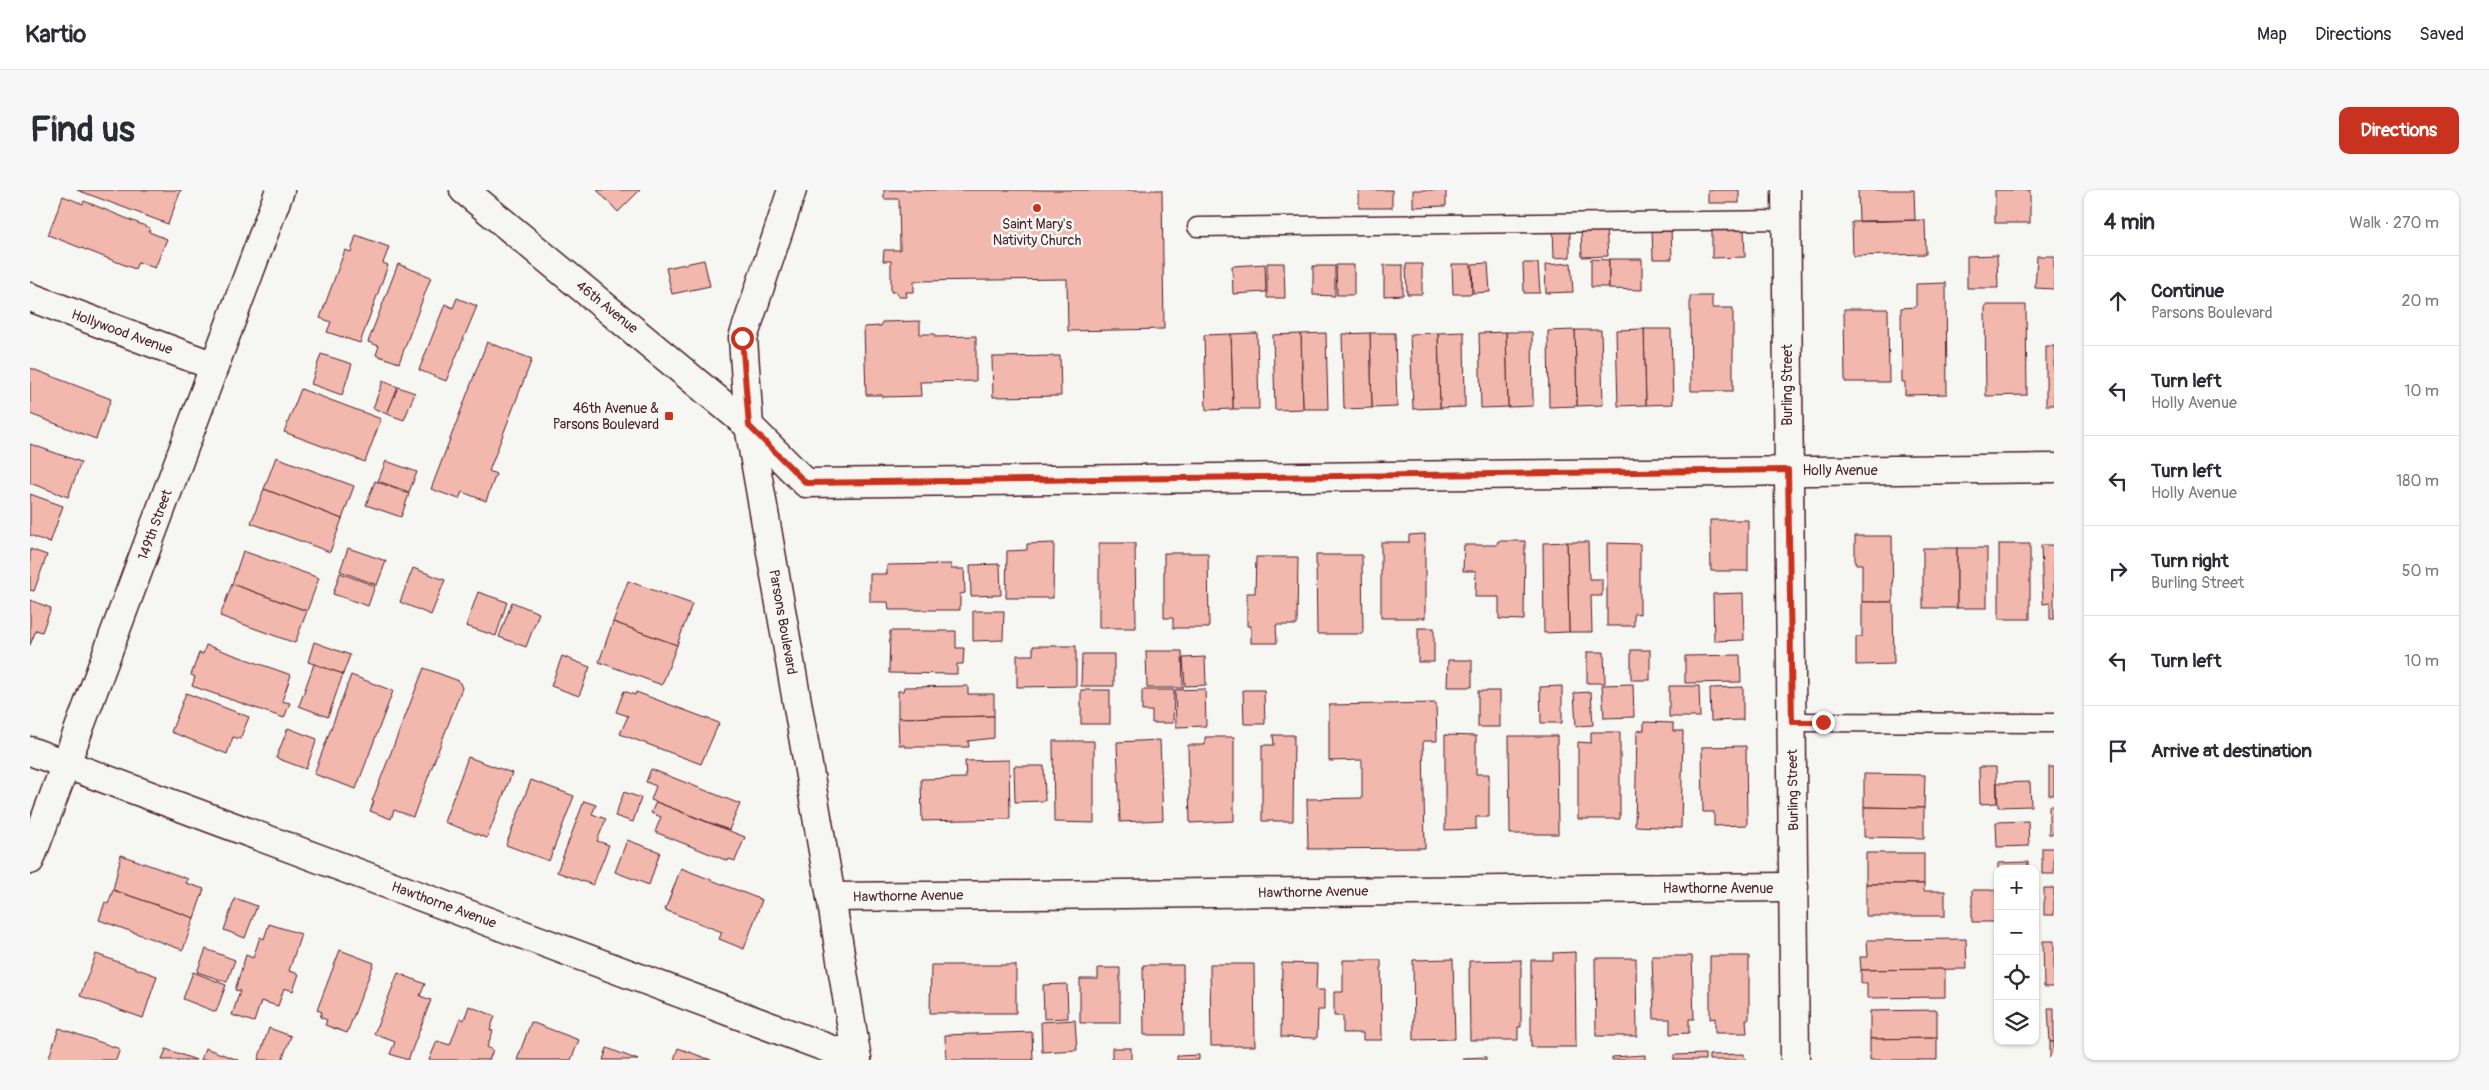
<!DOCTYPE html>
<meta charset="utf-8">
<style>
:root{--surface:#fff;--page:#f7f7f7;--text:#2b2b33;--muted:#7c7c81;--line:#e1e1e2;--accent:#c8321e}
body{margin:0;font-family:Pangolin,sans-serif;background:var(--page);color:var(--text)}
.controls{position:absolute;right:15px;bottom:15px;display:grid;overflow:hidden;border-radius:10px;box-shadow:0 1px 4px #0004}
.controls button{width:45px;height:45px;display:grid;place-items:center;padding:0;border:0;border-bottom:1px solid var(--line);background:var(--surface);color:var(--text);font:25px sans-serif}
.stop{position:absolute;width:15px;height:15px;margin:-11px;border:4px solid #c8321e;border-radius:50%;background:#fff}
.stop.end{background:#c8321e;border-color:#fff;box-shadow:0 1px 5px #0008}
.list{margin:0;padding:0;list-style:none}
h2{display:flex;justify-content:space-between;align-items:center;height:65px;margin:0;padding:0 20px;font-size:21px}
h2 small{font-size:16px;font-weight:400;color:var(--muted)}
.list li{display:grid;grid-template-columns:32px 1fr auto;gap:15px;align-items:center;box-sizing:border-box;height:90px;padding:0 20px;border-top:1px solid var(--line)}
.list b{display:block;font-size:19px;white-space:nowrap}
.list p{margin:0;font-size:16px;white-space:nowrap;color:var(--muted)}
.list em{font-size:16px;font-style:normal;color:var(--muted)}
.icon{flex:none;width:28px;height:28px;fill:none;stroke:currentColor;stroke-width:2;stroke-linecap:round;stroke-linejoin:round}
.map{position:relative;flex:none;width:2024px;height:870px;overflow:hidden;border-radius:10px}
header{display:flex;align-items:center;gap:30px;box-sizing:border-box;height:70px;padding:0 25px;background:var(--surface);border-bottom:1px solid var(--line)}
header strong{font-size:24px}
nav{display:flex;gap:28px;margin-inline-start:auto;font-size:18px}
.intro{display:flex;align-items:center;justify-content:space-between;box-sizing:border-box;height:120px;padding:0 30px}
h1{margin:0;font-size:35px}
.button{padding:12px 22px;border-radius:10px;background:var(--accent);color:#fff;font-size:18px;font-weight:700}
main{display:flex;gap:30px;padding:0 30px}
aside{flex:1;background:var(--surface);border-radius:10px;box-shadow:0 1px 4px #0004}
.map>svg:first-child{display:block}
.building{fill:#f2b7ad;stroke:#4a1f2b}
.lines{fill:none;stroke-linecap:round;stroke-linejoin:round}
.lane-casing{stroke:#4a1f2b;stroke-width:21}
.street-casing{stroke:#4a1f2b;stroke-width:31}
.secondary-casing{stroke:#4a1f2b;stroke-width:31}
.lane{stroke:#f6f6f2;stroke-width:18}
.street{stroke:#f6f6f2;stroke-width:28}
.secondary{stroke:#f6f6f2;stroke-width:28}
.route{stroke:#c8321e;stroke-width:6}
.poi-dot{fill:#c8321e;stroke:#f6f6f2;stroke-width:2}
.labels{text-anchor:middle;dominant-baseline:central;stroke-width:5;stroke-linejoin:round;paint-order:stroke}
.poi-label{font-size:14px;fill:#4a1f2b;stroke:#f6f6f2}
.street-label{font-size:14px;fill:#4a1f2b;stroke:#f6f6f2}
</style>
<header>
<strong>Kartio</strong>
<nav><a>Map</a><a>Directions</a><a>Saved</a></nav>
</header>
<div class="intro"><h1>Find us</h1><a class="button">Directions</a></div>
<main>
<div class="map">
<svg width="2024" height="870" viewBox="0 0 2024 870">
<rect width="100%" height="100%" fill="#f6f6f2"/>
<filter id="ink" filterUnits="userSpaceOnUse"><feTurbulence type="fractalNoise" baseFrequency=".02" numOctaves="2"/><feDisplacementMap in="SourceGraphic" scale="10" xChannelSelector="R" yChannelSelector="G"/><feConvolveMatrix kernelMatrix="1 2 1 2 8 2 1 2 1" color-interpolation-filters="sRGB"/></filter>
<g filter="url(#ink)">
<g class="building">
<polygon points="47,0 151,0 138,34"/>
<polygon points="567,0 610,0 588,22"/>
<polygon points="854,0 1132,0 1134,139 1038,141 1037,89 884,91 884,102 876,102 877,107 868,107 867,102 861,102 861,71 853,71 854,60 870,60 869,9 854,9"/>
<rect x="1329" y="0" width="33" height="18"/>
<polygon points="1383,0 1416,0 1416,16 1383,17"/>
<rect x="1678" y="0" width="31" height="13"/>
<polygon points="1828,0 1884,0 1885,30 1829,31"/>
<rect x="1965" y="0" width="35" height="33"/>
<polygon points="33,6 53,14 54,11 120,38 119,42 137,49 125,78 108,72 105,79 18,45"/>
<polygon points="1895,30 1896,64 1823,66 1822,32"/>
<polygon points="1540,35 1540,67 1524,68 1523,36"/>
<polygon points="1576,37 1578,66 1552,67 1551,38"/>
<polygon points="1714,37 1715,67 1682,68 1682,38"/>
<polygon points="1622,38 1641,38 1642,69 1623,69"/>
<polygon points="326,45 359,57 353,73 358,75 330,153 297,142 301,132 290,128 315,60 321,62"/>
<polygon points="1967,65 1968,98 1937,98 1937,66"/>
<polygon points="2007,66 2024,66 2024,99 2005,98"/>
<polygon points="1561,69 1579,70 1579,97 1561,97"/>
<polygon points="1579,69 1612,69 1612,100 1579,99"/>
<polygon points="674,70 680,96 642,104 636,78"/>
<polygon points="1237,73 1254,73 1255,108 1237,108"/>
<polygon points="1458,73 1460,102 1443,103 1442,74"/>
<polygon points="1493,73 1508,73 1510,103 1494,103"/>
<polygon points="1541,73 1543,102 1516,103 1515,75"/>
<polygon points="368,74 401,87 369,173 346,165 349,156 338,152"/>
<polygon points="1235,74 1236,102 1203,104 1202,76"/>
<polygon points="1376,74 1392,74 1392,104 1377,104"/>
<polygon points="1422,74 1441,74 1442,104 1423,104"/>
<polygon points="1306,75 1324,75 1324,105 1307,105"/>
<polygon points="1354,75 1373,75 1373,105 1354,106"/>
<polygon points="1283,76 1305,76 1305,106 1283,105"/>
<polygon points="1916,93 1917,204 1875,205 1875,192 1872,192 1871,118 1886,117 1886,94"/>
<polygon points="1660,106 1682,106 1682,118 1703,118 1703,201 1661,201"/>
<polygon points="427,108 447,116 416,191 389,180 415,114 423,118"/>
<polygon points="1955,115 1996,115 1997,205 1956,206"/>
<polygon points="1814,119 1858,119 1859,192 1815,192"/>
<polygon points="890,131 890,144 905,144 905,147 946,146 946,191 890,192 891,206 852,207 852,205 836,205 834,137 851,136 852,132"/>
<polygon points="1614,139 1641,139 1643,214 1616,215"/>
<polygon points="1614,139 1616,215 1588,216 1586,140"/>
<polygon points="1545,140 1571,140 1573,215 1547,216"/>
<polygon points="1545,140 1547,216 1519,217 1518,141"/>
<polygon points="1434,142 1435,217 1410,218 1408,143"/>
<polygon points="1476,142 1502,142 1503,216 1478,217"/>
<polygon points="1476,142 1478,217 1451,218 1449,143"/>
<polygon points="1227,143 1229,219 1203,219 1201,144"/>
<polygon points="1296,143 1298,219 1273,219 1271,144"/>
<polygon points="1340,143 1365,143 1367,217 1342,218"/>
<polygon points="1340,143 1342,218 1314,219 1312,144"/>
<polygon points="1408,143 1410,218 1383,219 1380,144"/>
<polygon points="1201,144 1203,219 1176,220 1174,145"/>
<polygon points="1271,144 1273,219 1245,220 1243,145"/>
<polygon points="457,152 502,169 459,281 466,284 456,311 432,302 429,309 401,299"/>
<rect x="2016" y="156" width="8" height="59"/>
<polygon points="291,164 322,174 312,205 281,194"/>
<polygon points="1030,166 1031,206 963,207 962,167"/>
<polygon points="0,178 81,209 66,249 0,224"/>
<polygon points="353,191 368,197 357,224 343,218"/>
<polygon points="368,197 385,203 374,230 357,224"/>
<polygon points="271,199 351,229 335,272 254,242"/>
<polygon points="0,254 51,272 38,307 0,293"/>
<polygon points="246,267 324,296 312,329 234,299"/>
<polygon points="356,271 387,282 379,302 348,291"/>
<polygon points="345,291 379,304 371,327 336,315"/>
<polygon points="234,299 312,329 300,362 221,333"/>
<polygon points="0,304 33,316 20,353 0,345"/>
<polygon points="1680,330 1718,330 1718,381 1681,381"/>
<polygon points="1395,344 1395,428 1351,428 1351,352 1379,352 1379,345"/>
<polygon points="1825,346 1862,346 1863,412 1832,412 1832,374 1825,374"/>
<polygon points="1468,351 1495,351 1494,430 1469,429 1469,407 1445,407 1446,381 1433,381 1434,355 1467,355"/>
<polygon points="1537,352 1558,352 1559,389 1572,389 1572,406 1561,406 1562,442 1539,442"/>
<polygon points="1537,352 1539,442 1514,443 1513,353"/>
<polygon points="1024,353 1023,408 976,408 977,361 997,360 997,354"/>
<polygon points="1069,353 1105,353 1106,438 1069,438"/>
<polygon points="1577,353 1610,354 1610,424 1604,423 1604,436 1577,436"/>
<rect x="1969" y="354" width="31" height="75"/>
<polygon points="2011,355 2024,355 2024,429 2020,429 2020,413 2013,414"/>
<polygon points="318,358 356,371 347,395 310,381"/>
<rect x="1893" y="358" width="34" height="60"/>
<rect x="1927" y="358" width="30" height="60"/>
<polygon points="0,359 17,365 4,401 0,400"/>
<polygon points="213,361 289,388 277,421 202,394"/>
<polygon points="1134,363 1178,363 1179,438 1143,438 1143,428 1134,428"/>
<polygon points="1286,365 1332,365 1333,444 1287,444"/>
<polygon points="1226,367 1268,367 1267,435 1246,435 1247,453 1221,453 1221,436 1217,436 1217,403 1225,403"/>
<polygon points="921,374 921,379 934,379 935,403 930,404 930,420 859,420 858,412 840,412 840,384 857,384 857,375"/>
<polygon points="970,374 971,405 941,406 940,375"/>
<polygon points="383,378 415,390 401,425 370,412"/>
<polygon points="310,383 345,396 338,416 303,404"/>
<polygon points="598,391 662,414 647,455 583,432"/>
<polygon points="202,394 277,421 265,453 190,426"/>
<polygon points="448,402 477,412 466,446 436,436"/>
<polygon points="1713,403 1714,450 1684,451 1683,404"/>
<polygon points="0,410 21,418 12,442 6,440 0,455"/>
<polygon points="482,412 509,423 496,457 469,447"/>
<polygon points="1832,412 1863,412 1864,474 1826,475 1826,447 1832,447"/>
<polygon points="943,421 974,421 973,450 943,451"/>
<polygon points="583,432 647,455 632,495 569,472"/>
<rect x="1388" y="438" width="16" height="34"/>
<polygon points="860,441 926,441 926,458 934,458 933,474 927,474 927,484 859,483"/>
<polygon points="284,452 320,465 313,484 278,472"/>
<polygon points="176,455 261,485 252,511 260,513 254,528 162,496 165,487 161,485 169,463 173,464"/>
<polygon points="1003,456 1046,456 1046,496 987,497 987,465 1003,465"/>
<rect x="1601" y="460" width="19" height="30"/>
<polygon points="1116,461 1152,461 1153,498 1117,498"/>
<polygon points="1557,462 1574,462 1575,493 1557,493"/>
<polygon points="1052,464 1084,464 1084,496 1051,496"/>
<polygon points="1710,465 1711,492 1655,493 1655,466"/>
<polygon points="532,466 560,477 549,506 521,496"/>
<polygon points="1175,467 1176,495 1155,496 1153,468"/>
<polygon points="1418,470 1442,470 1442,497 1417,497"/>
<polygon points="284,474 313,484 298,527 269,516"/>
<polygon points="394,478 429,491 432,498 383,627 364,620 361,629 340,621 344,611 342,611"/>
<polygon points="321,485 363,501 326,599 284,584"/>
<polygon points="1603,494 1604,527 1574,528 1572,495"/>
<polygon points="938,496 938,504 964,504 964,526 868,528 868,501 873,501 874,497"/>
<polygon points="1532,496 1532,533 1511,533 1510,497"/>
<polygon points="1639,496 1669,496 1670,527 1639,527"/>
<polygon points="1713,497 1713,530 1681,531 1680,498"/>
<polygon points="1175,499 1176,536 1146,537 1145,500"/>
<rect x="1051" y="500" width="29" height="34"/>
<polygon points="1112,500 1144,500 1143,533 1122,533 1122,521 1112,521"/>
<polygon points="1213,500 1234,500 1235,534 1214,534"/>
<polygon points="594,501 605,505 606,502 689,533 671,574 590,544 598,526 586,522"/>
<rect x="1448" y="501" width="22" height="36"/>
<polygon points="1561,502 1563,535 1546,536 1544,503"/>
<polygon points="156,503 219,527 210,549 203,547 197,564 141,542"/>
<polygon points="1406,513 1407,551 1393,551 1395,658 1278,659 1277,609 1332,608 1332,570 1299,571 1299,515"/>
<polygon points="964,526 964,548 938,551 939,557 875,557 874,555 869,555 868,528"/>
<polygon points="1614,532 1643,533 1643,541 1653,541 1651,638 1605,636 1607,541 1614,540"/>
<polygon points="258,538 287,549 276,579 246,568"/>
<polygon points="1561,542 1590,542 1590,629 1548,629 1548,552 1561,553"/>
<polygon points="1243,545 1264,545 1263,631 1232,631 1232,555 1244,555"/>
<polygon points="1415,545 1446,546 1446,584 1459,584 1459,627 1446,627 1446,639 1415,640"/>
<polygon points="1479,546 1527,546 1528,644 1480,644"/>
<polygon points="1175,547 1204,547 1204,631 1160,633 1158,555 1175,555"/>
<polygon points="1130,550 1133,630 1090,632 1087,552"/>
<polygon points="1023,551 1064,551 1064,633 1024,632"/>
<polygon points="1716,556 1717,635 1684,636 1684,622 1673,622 1672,557"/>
<polygon points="438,567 482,583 457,648 414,632"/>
<polygon points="979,570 980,629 892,631 891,589 936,588 935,571"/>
<polygon points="984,576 1014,576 1015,611 985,612"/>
<polygon points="1949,577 1966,577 1967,613 1950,614"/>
<rect x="2019" y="577" width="5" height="28"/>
<polygon points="621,579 710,614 699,640 621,610 626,596 616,592"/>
<polygon points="1834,584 1895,585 1894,618 1834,617"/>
<polygon points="501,590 544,606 519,671 476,655"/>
<polygon points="2000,592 2001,616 1968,617 1967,593"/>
<polygon points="594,602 611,608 603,632 585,626"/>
<polygon points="554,611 566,615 562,624 576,629 567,651 579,655 563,695 527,682"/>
<polygon points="626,612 715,647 705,671 699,669 698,671 625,642 631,627 621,623"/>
<rect x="2019" y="616" width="5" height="28"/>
<polygon points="1834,617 1894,618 1894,648 1834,647"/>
<polygon points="1998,631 1999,656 1967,657 1966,632"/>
<polygon points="597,650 630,662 619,695 585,682"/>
<rect x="2012" y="658" width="12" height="26"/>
<rect x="1836" y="663" width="58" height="31"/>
<polygon points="91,665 158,689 156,693 174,699 164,728 83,700"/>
<polygon points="1998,672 1998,679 1968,679 1968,673"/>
<polygon points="651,678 732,710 714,759 689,749 692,742 635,720"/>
<polygon points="1836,694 1894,694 1894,701 1915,701 1915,726 1836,726"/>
<rect x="2014" y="698" width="10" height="27"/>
<polygon points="83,700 164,728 153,760 69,730 75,712 78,714"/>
<polygon points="1942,700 1967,700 1966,732 1942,732"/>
<polygon points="205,708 227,716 215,748 194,740"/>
<polygon points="239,734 271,744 259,781 269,784 263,801 254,798 248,816 231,811 224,832 202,825 210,801 205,800 216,765 223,768 230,747 234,749"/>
<polygon points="1936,749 1937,779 1831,780 1830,767 1838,767 1837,750"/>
<polygon points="2013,751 2024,751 2024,797 2014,797"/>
<polygon points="176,759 205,770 197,792 167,782"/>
<polygon points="310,760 344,773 317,843 295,835 297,830 290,827 292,822 287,820"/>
<polygon points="1545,762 1546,857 1501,857 1501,770 1523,770 1523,763"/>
<polygon points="66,764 127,786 113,828 50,806"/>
<polygon points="1622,766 1662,766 1664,829 1659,829 1659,843 1640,844 1640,829 1624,829"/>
<polygon points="1680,766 1719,766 1719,829 1716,829 1717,843 1685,843 1685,828 1680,829"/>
<polygon points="1565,768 1606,768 1607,846 1566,846"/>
<polygon points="1423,769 1425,849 1384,850 1383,770"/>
<polygon points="1313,770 1351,770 1352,850 1333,850 1333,843 1313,843 1313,826 1304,826 1304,802 1313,802"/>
<polygon points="1491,770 1491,837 1488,837 1488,850 1440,850 1439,771"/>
<polygon points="1252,773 1287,774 1286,800 1294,800 1294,820 1288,820 1287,848 1251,847"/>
<polygon points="1180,774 1224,774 1225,856 1181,856"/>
<polygon points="901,775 986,775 986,823 900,823"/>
<polygon points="1113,775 1153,775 1154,845 1114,845"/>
<polygon points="1068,778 1090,778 1090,833 1050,833 1050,789 1068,789"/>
<polygon points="1915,779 1915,807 1837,808 1837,793 1831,793 1831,780"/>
<polygon points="163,782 196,795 186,822 153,809"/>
<polygon points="368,783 395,794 390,806 401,810 378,870 360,864 365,852 344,844"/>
<polygon points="1037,794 1038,828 1014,829 1013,795"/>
<polygon points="439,816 465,826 460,840 463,841 457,857 463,860 459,870 399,870 407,851 420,855 430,828 434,830"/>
<polygon points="2018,818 2024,818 2024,852 2020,852"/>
<polygon points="1907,820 1907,848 1840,849 1840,821"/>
<polygon points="1045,830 1047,860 1012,862 1011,832"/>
<polygon points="501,832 549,850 541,870 487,870"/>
<polygon points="29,838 90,859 86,870 18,870"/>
<polygon points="239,838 261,846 252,870 228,870"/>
<polygon points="1002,842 1003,870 916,870 915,845"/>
<polygon points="1907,848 1907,870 1840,870 1840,849"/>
<rect x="2020" y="852" width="4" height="18"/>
<polygon points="175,858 208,870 171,870"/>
<polygon points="577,858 608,870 573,870"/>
<polygon points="648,858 681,870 644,870"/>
<rect x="1082" y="858" width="19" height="12"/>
<polygon points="136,859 166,870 132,870"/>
<polygon points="1675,864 1675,870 1644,870 1644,865"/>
<polygon points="1714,864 1715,870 1679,870 1679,865"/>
<polygon points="1169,865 1169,870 1147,870 1147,866"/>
<polygon points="1615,865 1615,870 1582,870 1582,867"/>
<polygon points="1456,867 1456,870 1433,870 1433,868"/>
</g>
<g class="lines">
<g class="lane-casing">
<g id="lane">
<polyline points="1167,37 1756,30"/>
<polyline points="1762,532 2024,533"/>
</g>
</g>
<g class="street-casing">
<g id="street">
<polyline points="762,0 713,148 719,236 776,293 2024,278"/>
<polyline points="1756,0 1765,870"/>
<polyline points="0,107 184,176"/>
<polyline points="0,561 827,869"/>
<polyline points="0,670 250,0"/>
<polyline points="801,707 1764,697"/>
</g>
</g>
<g class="secondary-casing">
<polyline id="secondary" points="434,0 719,236 801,707 827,870"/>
</g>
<use href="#lane" class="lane"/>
<use href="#street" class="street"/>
<use href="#secondary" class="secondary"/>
</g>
</g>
<g class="lines" filter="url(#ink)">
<polyline class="route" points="712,148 719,236 776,293 1758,280 1762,532 1793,532"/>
</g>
<g class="poi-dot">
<circle cx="1007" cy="18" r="5"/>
<rect x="634" y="221" width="10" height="10" rx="2.5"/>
</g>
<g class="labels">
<g class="poi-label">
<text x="1007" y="34">Saint Mary's<tspan x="1007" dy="16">Nativity Church</tspan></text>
<text x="629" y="218" text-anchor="end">46th Avenue &amp;<tspan x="629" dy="16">Parsons Boulevard</tspan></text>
</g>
<g class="street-label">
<text transform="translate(577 117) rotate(39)">46th Avenue</text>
<text transform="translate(92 142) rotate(20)">Hollywood Avenue</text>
<text transform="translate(1757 195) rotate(-90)">Burling Street</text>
<text x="1810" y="280">Holly Avenue</text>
<text transform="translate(125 335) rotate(-70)">149th Street</text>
<text transform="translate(753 432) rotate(80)">Parsons Boulevard</text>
<text transform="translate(1763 600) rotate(-91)">Burling Street</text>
<text x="1688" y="698">Hawthorne Avenue</text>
<text transform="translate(1283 702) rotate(-1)">Hawthorne Avenue</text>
<text transform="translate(878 706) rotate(-1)">Hawthorne Avenue</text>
<text transform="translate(414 715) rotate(20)">Hawthorne Avenue</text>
</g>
</g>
</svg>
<div class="controls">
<button>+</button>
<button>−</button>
<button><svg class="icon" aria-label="locate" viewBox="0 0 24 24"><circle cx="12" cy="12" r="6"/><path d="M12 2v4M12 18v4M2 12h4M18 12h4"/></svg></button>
<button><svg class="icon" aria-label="layers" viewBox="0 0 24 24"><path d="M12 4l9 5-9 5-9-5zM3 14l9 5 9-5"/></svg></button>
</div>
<div class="stop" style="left:712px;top:148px"></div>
<div class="stop end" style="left:1793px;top:532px"></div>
</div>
<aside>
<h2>4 min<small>Walk · 270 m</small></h2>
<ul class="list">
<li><svg class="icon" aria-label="ahead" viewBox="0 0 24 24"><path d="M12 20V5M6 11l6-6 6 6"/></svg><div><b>Continue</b><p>Parsons Boulevard</p></div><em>20 m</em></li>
<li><svg class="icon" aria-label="left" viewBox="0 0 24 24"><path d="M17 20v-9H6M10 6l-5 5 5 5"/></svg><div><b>Turn left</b><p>Holly Avenue</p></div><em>10 m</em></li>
<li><svg class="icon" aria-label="left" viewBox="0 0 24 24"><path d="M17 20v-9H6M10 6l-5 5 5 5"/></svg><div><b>Turn left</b><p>Holly Avenue</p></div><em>180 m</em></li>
<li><svg class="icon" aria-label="right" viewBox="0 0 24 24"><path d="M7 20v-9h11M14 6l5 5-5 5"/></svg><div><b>Turn right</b><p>Burling Street</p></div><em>50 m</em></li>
<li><svg class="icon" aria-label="left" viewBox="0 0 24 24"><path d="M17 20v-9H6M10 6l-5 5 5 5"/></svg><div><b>Turn left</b></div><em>10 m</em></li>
<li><svg class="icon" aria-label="arrive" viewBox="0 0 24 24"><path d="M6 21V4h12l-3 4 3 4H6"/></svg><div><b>Arrive at destination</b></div></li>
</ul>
</aside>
</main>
